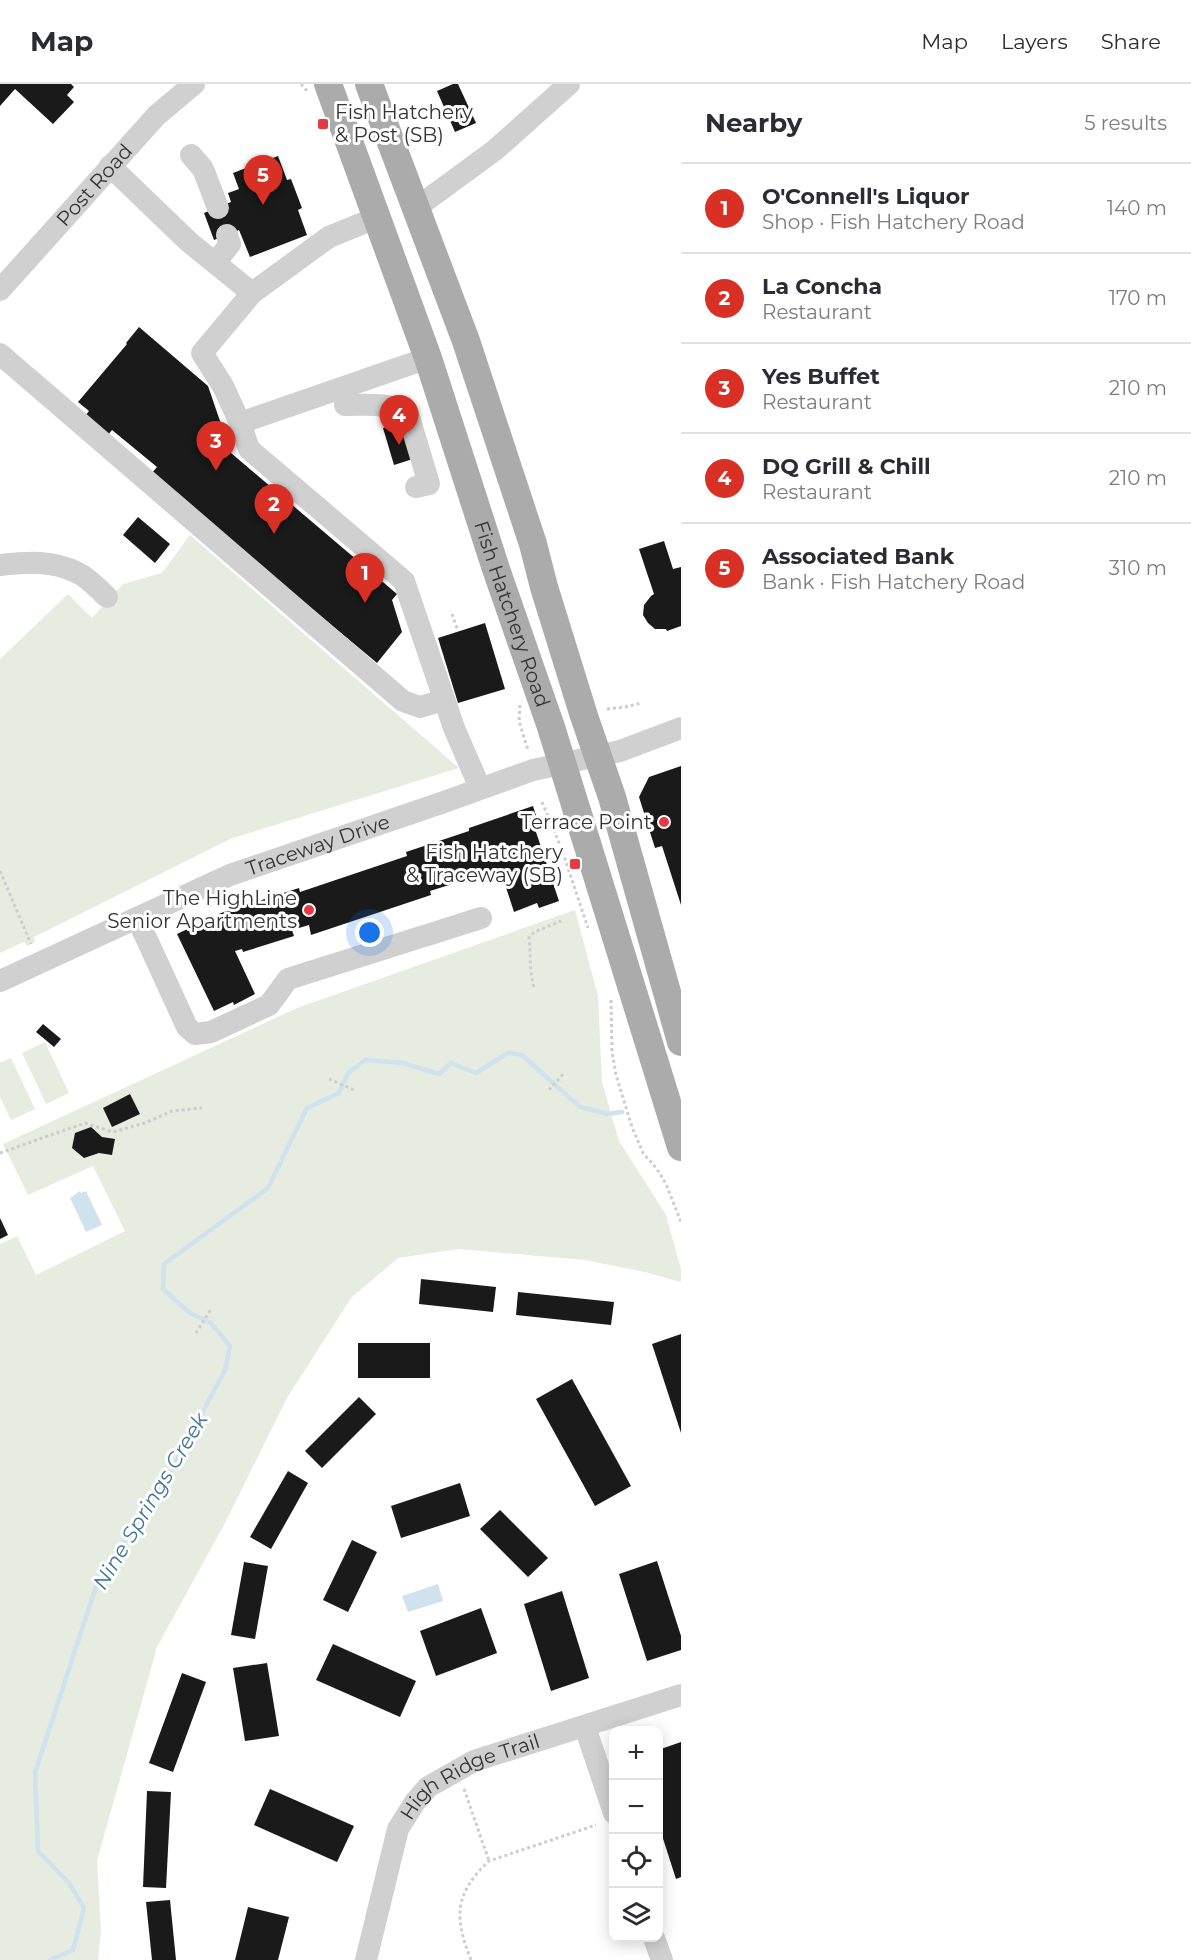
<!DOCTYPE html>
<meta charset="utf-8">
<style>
:root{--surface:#fff;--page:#f7f7f7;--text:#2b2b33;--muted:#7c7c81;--line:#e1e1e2;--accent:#d93025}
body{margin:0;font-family:Montserrat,sans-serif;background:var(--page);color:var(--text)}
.controls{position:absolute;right:18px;bottom:18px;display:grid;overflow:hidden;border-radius:12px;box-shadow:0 3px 15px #0003}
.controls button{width:54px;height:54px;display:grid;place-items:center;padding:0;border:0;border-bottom:2px solid var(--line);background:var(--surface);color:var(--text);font:30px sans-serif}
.you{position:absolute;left:370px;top:849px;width:21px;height:21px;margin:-15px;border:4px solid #fff;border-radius:50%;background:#1a73e8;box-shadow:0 0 0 9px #1a73e833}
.badge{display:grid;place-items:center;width:39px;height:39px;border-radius:50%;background:var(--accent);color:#fff;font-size:20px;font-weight:700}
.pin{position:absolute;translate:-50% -50px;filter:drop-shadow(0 2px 3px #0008)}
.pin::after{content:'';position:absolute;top:32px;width:21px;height:18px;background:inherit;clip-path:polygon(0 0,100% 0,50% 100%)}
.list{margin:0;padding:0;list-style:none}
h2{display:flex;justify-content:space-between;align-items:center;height:78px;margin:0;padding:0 24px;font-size:26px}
h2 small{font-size:20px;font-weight:400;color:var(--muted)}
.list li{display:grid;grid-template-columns:39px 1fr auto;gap:18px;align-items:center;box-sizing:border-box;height:90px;padding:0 24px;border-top:2px solid var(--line)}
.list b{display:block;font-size:22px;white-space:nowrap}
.list p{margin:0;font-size:20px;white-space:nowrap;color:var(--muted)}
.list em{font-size:20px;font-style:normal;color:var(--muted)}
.icon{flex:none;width:33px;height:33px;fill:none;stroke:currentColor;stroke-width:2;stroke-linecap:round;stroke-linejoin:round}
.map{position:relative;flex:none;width:681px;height:1876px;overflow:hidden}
header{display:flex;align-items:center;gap:36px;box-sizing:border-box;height:84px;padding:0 30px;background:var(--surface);border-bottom:2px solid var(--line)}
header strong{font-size:28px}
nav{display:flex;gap:33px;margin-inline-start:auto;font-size:21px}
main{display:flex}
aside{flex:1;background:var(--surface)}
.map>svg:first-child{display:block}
.green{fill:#e6ecdf}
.water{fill:#cfe2ee}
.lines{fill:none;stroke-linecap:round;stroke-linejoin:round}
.stream{stroke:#cfe2ee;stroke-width:4.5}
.building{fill:#1a1a1a}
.path{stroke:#cdcdcd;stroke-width:3;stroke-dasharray:3 3;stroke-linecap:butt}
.minor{stroke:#d0d0d0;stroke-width:22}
.major{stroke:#ababab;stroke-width:28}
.poi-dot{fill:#e63946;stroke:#fff;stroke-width:2}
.labels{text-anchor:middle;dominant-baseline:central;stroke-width:6;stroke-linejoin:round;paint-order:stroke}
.poi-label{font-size:20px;fill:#333;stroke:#fff;text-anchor:end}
.street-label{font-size:20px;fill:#333;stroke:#fff}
.water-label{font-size:21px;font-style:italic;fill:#3f7597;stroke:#fff}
</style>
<header>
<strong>Map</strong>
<nav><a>Map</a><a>Layers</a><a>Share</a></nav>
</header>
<main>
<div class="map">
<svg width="681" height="1876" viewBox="0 0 681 1876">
<rect width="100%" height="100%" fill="#fff"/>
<g class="green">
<polygon points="190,451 459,684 230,755 34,853 35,858 27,862 24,858 0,869 0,575 68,510 92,534 123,500 162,489"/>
<polygon points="575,826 598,912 602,998 619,1057 666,1131 681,1185 681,1198 645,1188 585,1176 459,1165 398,1174 351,1214 287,1314 225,1439 157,1563 97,1777 101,1846 98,1876 0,1876 0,1160 17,1152 36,1191 125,1147 93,1082 28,1111 3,1060 297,924"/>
<polygon points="45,958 69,1009 46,1020 22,969"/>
<polygon points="11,974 35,1025 11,1036 0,1013 0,979"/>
</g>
<g class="water">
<polygon points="80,1107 81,1109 86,1107 102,1141 86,1148 70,1114"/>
<polygon points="438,1500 443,1517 408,1528 402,1512"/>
</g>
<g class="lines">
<polyline class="stream" points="50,1876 73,1866 84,1824 69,1799 38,1767 35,1689 99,1493 167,1395 225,1286 230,1262 211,1239 190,1229 163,1205 164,1180 268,1104 307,1024 339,1009 348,989 365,976 403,979 439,990 451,979 476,989 508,969 522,971 580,1023 607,1030 622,1028"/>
</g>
<g class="building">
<polygon points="0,0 71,0 74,3 67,11 74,18 53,40 15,5 0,22"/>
<polygon points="453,0 458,0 476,39 455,48 437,7"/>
<polygon points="278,72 287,96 291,95 302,124 298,126 307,151 250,173 239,146 214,156 204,129 231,118 228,109 239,105 233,89"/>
<polygon points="139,243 208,302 231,369 397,510 392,516 402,548 377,579 151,390 157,383 112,346 104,356 81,337 89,327 78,318 127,260 126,259"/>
<polygon points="404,337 416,374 394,381 383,344"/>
<polygon points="138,433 170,460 155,479 123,451"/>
<polygon points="664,457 673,485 681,483 681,542 667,547 666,545 655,545 648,539 643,531 644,521 651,512 654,510 639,465"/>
<polygon points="485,539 505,605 458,619 438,554"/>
<polygon points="681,682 681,821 662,762 655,764 639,713 649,693"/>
<polygon points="533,722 540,744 535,745 559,817 539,824 537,819 514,828 500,785 430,807 431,811 311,851 309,841 292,846 294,852 243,868 242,865 235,867 255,910 234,921 233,918 214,927 177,850 221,829 299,804 300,808 407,772 406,768 469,747 469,744"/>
<polygon points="43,940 61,955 54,963 36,948"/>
<polygon points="130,1010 140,1030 112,1043 103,1024"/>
<polygon points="91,1043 102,1053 115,1055 112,1071 99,1069 84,1074 72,1064 75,1049"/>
<polygon points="0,1134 8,1151 0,1155"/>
<polygon points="421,1195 496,1203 493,1228 419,1220"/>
<polygon points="518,1208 614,1218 611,1241 516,1231"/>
<polygon points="681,1250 681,1349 652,1260"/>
<rect x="358" y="1259" width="72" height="35"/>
<polygon points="572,1295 631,1402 595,1422 536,1315"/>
<polygon points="359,1313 376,1330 322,1384 305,1367"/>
<polygon points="288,1387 308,1399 271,1465 250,1453"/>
<polygon points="460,1399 470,1432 401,1454 391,1422"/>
<polygon points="500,1426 548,1474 528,1493 480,1445"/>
<polygon points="352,1456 377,1468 348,1528 323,1516"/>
<polygon points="657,1477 681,1552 681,1566 647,1577 619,1490"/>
<polygon points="244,1478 268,1482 255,1555 231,1551"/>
<polygon points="562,1507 589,1594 551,1607 524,1520"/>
<polygon points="481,1524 497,1569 436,1592 420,1547"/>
<polygon points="333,1560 416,1597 400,1633 316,1596"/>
<polygon points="267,1579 279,1652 245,1657 233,1584"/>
<polygon points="182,1589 206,1598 173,1688 149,1679"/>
<polygon points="681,1658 681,1793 676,1795 658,1739 658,1666"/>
<polygon points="270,1705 354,1742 337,1778 254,1741"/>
<polygon points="147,1707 171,1708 166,1804 143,1803"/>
<polygon points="170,1816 176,1876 152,1876 146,1818"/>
<polygon points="248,1823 289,1833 278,1876 235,1876"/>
</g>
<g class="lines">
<g class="path">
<polyline points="301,0 307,7"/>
<polyline points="452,530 458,547"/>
<polyline points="520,621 519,637 528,666"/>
<polyline points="607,625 625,623 641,619"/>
<polyline points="542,718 562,766 588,844"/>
<polyline points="0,787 31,860"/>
<path d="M 534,903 C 529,887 531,871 529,854 L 534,848 L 561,837"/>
<polyline points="611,916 612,967 616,991 632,1043 643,1069 657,1085 666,1100 681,1138"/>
<polyline points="329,995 354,1006"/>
<polyline points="549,1006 564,989"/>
<polyline points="0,1069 85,1039 113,1048 145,1039 172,1027 202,1024"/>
<polyline points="196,1249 211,1225"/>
<polyline points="464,1705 489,1777"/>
<path d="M 471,1876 C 454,1833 454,1810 489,1777 L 596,1741"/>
</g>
<g class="minor">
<polyline points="191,71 203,85 218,124"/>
<polyline points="110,82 189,158 252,209 329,153 378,133"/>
<polyline points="416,124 495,66 569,0"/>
<polyline points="215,179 230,160 227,151"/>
<path id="s1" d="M 0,206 L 157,31 L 194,0"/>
<polyline points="252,209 202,269 223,302 240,339 428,274"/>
<polyline points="0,270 403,617 420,623 444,616"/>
<path d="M 345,321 C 366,321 390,318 408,330 L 429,400 L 416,403"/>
<polyline points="240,339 249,365 404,497 454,644 480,704"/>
<path d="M 0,481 C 27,478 53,476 78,489 C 89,494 98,505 107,513"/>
<polyline points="137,834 187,943 195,950 211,948 269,921 288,895 481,834"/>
<path id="s2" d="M 0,897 L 230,791 L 444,718 L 533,686 L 620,667 L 681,644"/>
<polyline points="585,1643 614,1729"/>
<polyline points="654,1854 662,1876"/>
<path id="s3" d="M 366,1876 L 398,1745 L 415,1718 L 428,1703 L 474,1677 L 681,1611"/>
</g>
<g class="major">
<path id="s4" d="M 328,0 L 428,274 L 496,485 L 551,643 L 681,1063"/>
<polyline points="369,0 466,257 533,460 544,503 584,632 612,713 681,958"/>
</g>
</g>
<g class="poi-dot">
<rect x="317" y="34" width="12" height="12" rx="3"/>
<circle cx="664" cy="738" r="6"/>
<rect x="569" y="774" width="12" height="12" rx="3"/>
<circle cx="309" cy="826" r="6"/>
</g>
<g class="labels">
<g class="poi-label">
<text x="335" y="28" text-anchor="start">Fish Hatchery<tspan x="335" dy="23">&amp; Post (SB)</tspan></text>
<text x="652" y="738">Terrace Point</text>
<text x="563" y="768">Fish Hatchery<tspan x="563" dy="23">&amp; Traceway (SB)</tspan></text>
<text x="297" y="814">The HighLine<tspan x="297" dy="23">Senior Apartments</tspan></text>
</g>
<g class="street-label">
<text stroke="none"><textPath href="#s1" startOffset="141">Post Road</textPath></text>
<text stroke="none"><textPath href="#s4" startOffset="561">Fish Hatchery Road</textPath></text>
<text stroke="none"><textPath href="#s2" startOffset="346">Traceway Drive</textPath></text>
<text stroke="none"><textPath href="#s3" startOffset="228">High Ridge Trail</textPath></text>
</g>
<g class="water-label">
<text transform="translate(150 1417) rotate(-59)">Nine Springs Creek</text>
</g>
</g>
</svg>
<div class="controls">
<button>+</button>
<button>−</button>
<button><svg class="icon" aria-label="locate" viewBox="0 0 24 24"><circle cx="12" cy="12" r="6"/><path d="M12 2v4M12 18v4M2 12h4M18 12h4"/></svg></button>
<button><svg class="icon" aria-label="layers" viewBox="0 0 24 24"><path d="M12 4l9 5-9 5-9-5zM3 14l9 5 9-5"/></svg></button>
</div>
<div class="you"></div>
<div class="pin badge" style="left:365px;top:519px">1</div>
<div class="pin badge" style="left:274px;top:450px">2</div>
<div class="pin badge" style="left:216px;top:387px">3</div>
<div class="pin badge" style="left:399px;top:361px">4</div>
<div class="pin badge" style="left:263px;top:121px">5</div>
</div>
<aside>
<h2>Nearby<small>5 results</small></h2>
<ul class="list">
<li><span class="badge">1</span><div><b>O'Connell's Liquor</b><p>Shop · Fish Hatchery Road</p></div><em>140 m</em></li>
<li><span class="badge">2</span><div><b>La Concha</b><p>Restaurant</p></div><em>170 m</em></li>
<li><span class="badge">3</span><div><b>Yes Buffet</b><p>Restaurant</p></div><em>210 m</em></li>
<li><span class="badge">4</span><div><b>DQ Grill &amp; Chill</b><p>Restaurant</p></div><em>210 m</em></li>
<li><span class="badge">5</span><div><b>Associated Bank</b><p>Bank · Fish Hatchery Road</p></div><em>310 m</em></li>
</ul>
</aside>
</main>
